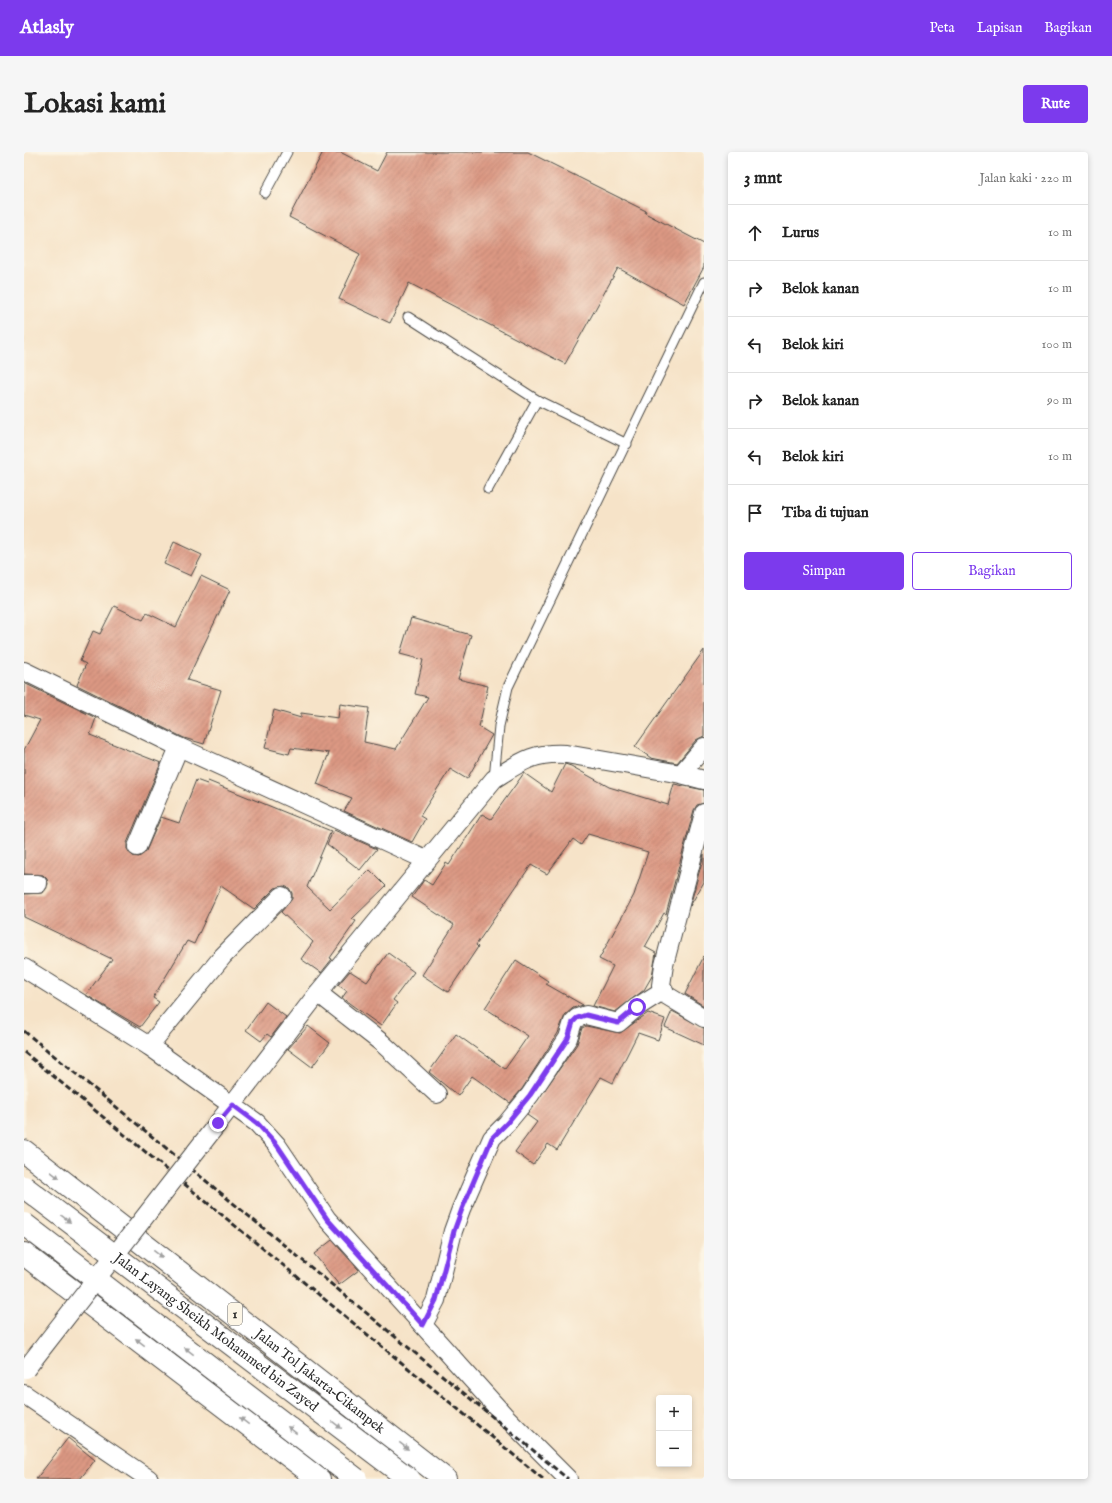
<!DOCTYPE html>
<html lang="id">
<meta charset="utf-8">
<style>
:root{--surface:#fff;--page:#f6f6f6;--text:#222;--muted:#767676;--line:#e0e0e0;--accent:#7c3aed}
body{margin:0;font-family:"IM FELL English",serif;background:var(--page);color:var(--text)}
.controls{position:absolute;right:12px;bottom:12px;display:grid;overflow:hidden;border-radius:4px;box-shadow:0 2px 6px #0003}
.controls button{width:36px;height:36px;display:grid;place-items:center;padding:0;border:0;border-bottom:1px solid var(--line);background:var(--surface);color:var(--text);font:20px sans-serif}
.stop{position:absolute;width:12px;height:12px;margin:-9px;border:3px solid #7c3aed;border-radius:50%;background:#fff}
.stop.end{background:#7c3aed;border-color:#fff;box-shadow:0 1px 4px #0008}
.list{margin:0;padding:0;list-style:none}
h2{display:flex;justify-content:space-between;align-items:center;height:52px;margin:0;padding:0 16px;font-size:17px}
h2 small{font-size:13px;font-weight:400;color:var(--muted)}
.list li{display:grid;grid-template-columns:26px 1fr auto;gap:12px;align-items:center;box-sizing:border-box;height:56px;padding:0 16px;border-top:1px solid var(--line)}
.list b{display:block;font-size:15px;white-space:nowrap}
.list em{font-size:13px;font-style:normal;color:var(--muted)}
.actions{display:flex;gap:8px;padding:12px 16px}
.actions a{flex:1;padding:9px 0;border:1px solid var(--accent);border-radius:4px;text-align:center;font-size:14px;color:var(--accent)}
.actions .main{background:var(--accent);color:#fff}
.icon{flex:none;width:22px;height:22px;fill:none;stroke:currentColor;stroke-width:2;stroke-linecap:round;stroke-linejoin:round}
.map{position:relative;flex:none;width:680px;height:1327px;overflow:hidden;border-radius:4px}
header{display:flex;align-items:center;gap:24px;box-sizing:border-box;height:56px;padding:0 20px;background:var(--accent);color:#fff}
header strong{font-size:19px}
nav{display:flex;gap:22px;margin-inline-start:auto;font-size:14px}
.intro{display:flex;align-items:center;justify-content:space-between;box-sizing:border-box;height:96px;padding:0 24px}
h1{margin:0;font-size:28px}
.button{padding:10px 18px;border-radius:4px;background:var(--accent);color:#fff;font-size:14px;font-weight:700}
main{display:flex;gap:24px;padding:0 24px}
aside{flex:1;background:var(--surface);border-radius:4px;box-shadow:0 2px 6px #0003}
.map>svg:first-child{display:block}
.building{fill:url(#building-hatch)}
.lines{fill:none;stroke-linecap:round;stroke-linejoin:round}
.service-casing{stroke:#494743;stroke-width:11}
.minor-casing{stroke:#494743;stroke-width:20}
.motorway-casing{stroke:#494743;stroke-width:24}
.service{stroke:#fff;stroke-width:9}
.minor{stroke:#fff;stroke-width:18}
.motorway{stroke:#fff;stroke-width:22}
.rail{stroke:#2b2b2b;stroke-width:3;stroke-dasharray:6 3;stroke-linecap:butt}
.minor-bridge-casing{stroke:#494743;stroke-width:20;stroke-linecap:butt}
.motorway-bridge-casing{stroke:#494743;stroke-width:24;stroke-linecap:butt}
.minor-bridge{stroke:#fff;stroke-width:18}
.motorway-bridge{stroke:#fff;stroke-width:22}
.oneway{fill:#a0a0a0}
.route{stroke:#7c3aed;stroke-width:5}
.labels{text-anchor:middle;dominant-baseline:central;stroke-width:4;stroke-linejoin:round;paint-order:stroke}
.shield{fill:#fcf5e5;stroke:#6a6863;stroke-width:1}
.shield-label{font-size:13px;font-weight:bold;fill:#2b2b2b}
.street-label{font-size:14px;fill:#2b2b2b;stroke:#fcf5e5}
</style>
<header>
<strong>Atlasly</strong>
<nav><a>Peta</a><a>Lapisan</a><a>Bagikan</a></nav>
</header>
<div class="intro"><h1>Lokasi kami</h1><a class="button">Rute</a></div>
<main>
<div class="map">
<svg width="680" height="1327" viewBox="0 0 680 1327">
<defs>
<pattern id="building-hatch" width="6" height="6" patternUnits="userSpaceOnUse"><rect width="6" height="6" fill="#dc9883"/><path d="M-1 1l2-2M0 6l6-6M5 7l2-2" fill="none" stroke="#b37c6b"/></pattern>
</defs>
<rect width="100%" height="100%" fill="#fcf5e5"/>
<filter id="ink" filterUnits="userSpaceOnUse"><feTurbulence type="fractalNoise" baseFrequency=".025" numOctaves="2"/><feDisplacementMap in="SourceGraphic" scale="8" xChannelSelector="R" yChannelSelector="G"/><feConvolveMatrix kernelMatrix="1 2 1 2 8 2 1 2 1" color-interpolation-filters="sRGB"/></filter>
<filter id="wash" filterUnits="userSpaceOnUse"><feTurbulence type="fractalNoise" baseFrequency=".012" numOctaves="4" result="noise"/><feDisplacementMap in="SourceGraphic" scale="16" xChannelSelector="R" yChannelSelector="G"/><feGaussianBlur stdDeviation="0.9" result="paint"/><feColorMatrix in="noise" values="0 0 0 0 0 0 0 0 0 0 0 0 0 0 0 0 0 1.4 0 .05"/><feComposite in="paint" operator="in"/></filter>
<g filter="url(#wash)">
<rect width="100%" height="100%" fill="#f6e3c8"/>
<g id="blocks">
<g class="building">
<polygon points="299,0 316,0 353,19 363,0 504,0 622,59 621,61 680,92 680,115 660,152 594,116 541,212 385,131 366,171 315,147 336,102 265,65"/>
<polygon points="150,390 178,403 167,424 140,412"/>
<polygon points="177,424 206,438 163,528 197,538 180,592 160,586 53,533 62,512 56,509 69,479 76,482 90,454 119,468 123,461 152,475"/>
<polygon points="387,466 447,483 434,527 464,534 455,575 468,583 443,627 426,617 396,664 401,667 388,690 320,659 328,646 293,632 305,601 267,596 265,602 241,596 250,558 277,566 277,561 314,566 316,552 345,556 340,590 372,597 404,545 391,542 399,508 376,502"/>
<polygon points="680,498 680,584 672,588 653,611 627,606 611,595"/>
<polygon points="0,531 72,566 66,583 137,611 103,691 103,697 109,704 115,705 122,699 137,665 155,671 172,628 183,632 184,629 307,679 283,735 306,757 346,718 362,734 328,767 332,769 306,806 308,807 297,821 277,807 289,790 257,760 268,747 268,741 265,736 260,734 251,736 230,757 197,734 170,792 163,789 129,846 135,850 116,875 62,843 88,807 0,765 0,742 19,741 24,732 23,727 19,723 0,722 0,598 16,568 0,563"/>
<polygon points="541,612 547,614 585,635 644,653 650,632 680,638 680,651 673,653 670,658 642,762 640,761 621,795 632,801 628,824 620,838 591,860 569,854 589,814 575,807 610,743 624,700 564,682 557,693 549,687 523,722 507,713 452,793 454,795 424,840 398,823 430,773 388,745 400,728 408,733 422,711 425,713 458,662 467,667 500,621 527,640"/>
<polygon points="310,678 353,697 336,718 303,692"/>
<polygon points="680,702 680,730 666,754"/>
<polygon points="364,801 390,820 369,848 373,851 357,874 318,846 323,839 314,833 326,819 343,830"/>
<polygon points="680,804 680,854 661,842"/>
<polygon points="492,808 524,829 522,832 559,853 549,856 541,863 534,881 498,937 486,951 448,924 434,944 405,920 432,882 481,917 504,884 461,856"/>
<polygon points="242,850 262,865 247,885 243,882 237,889 222,878"/>
<polygon points="648,859 680,876 680,893 641,875"/>
<polygon points="624,861 641,867 634,888 614,881 589,931 577,925 533,998 524,992 509,1013 491,1000 513,970 503,963 553,892 558,876 562,874 596,881"/>
<polygon points="284,874 306,891 288,915 264,897"/>
<polygon points="308,1088 335,1118 315,1133 290,1102"/>
<polygon points="44,1286 71,1308 56,1327 12,1327"/>
</g>
</g>
</g>
<g filter="url(#ink)">
<use href="#blocks" fill-opacity="0" stroke="#494743" stroke-width="1"/>
<g class="lines">
<g class="service-casing">
<g id="service">
<polyline points="241,41 263,0"/>
<polyline points="384,165 513,248 603,292"/>
<polyline points="464,337 513,248"/>
<polyline points="470,627 475,574 484,535 680,130"/>
</g>
</g>
<g class="minor-casing">
<g id="minor">
<polyline points="0,519 155,595 402,708"/>
<polyline points="657,622 680,595"/>
<polyline points="680,661 640,813 637,833 642,843 680,866"/>
<polyline points="113,695 155,595"/>
<polyline points="0,732 14,732"/>
<polyline points="0,816 125,894 233,971 253,993 303,1067 480,1263 544,1327"/>
<polyline points="294,841 358,891 413,942"/>
<polyline points="125,894 199,804 258,744"/>
<path d="M 194,971 L 294,841 L 470,627 C 497,610 509,600 542,602 L 657,622 L 680,628"/>
<polyline points="399,1173 412,1148 429,1079 437,1057 468,986 483,971 506,943 544,886 549,870 553,866 562,863 594,871 613,855 640,838"/>
<polyline points="0,1242 125,1327"/>
</g>
</g>
<g class="motorway-casing">
<g id="motorway">
<path id="s1" d="M 0,999 L 421,1327"/>
<polyline points="0,1102 295,1327"/>
</g>
</g>
<use href="#service" class="service"/>
<use href="#minor" class="minor"/>
<use href="#motorway" class="motorway"/>
<g class="rail">
<polyline points="0,879 544,1327"/>
<polyline points="0,900 519,1327"/>
</g>
<g class="minor-bridge-casing">
<polyline id="minor-bridge" points="2,1217 194,971"/>
</g>
<g class="motorway-bridge-casing">
<g id="motorway-bridge">
<path id="s2" d="M 0,1035 L 385,1327"/>
<polyline points="0,1072 332,1327"/>
</g>
</g>
<use href="#minor-bridge" class="minor-bridge"/>
<use href="#motorway-bridge" class="motorway-bridge"/>
</g>
<defs><path id="oneway-solid" d="M-6-.8H1V-3.2L6.5 0L1 3.2V.8H-6Z"/></defs>
<g class="oneway">
<use href="#oneway-solid" transform="translate(31 1023) rotate(38)"/>
<use href="#oneway-solid" transform="translate(42 1067) rotate(37)"/>
<use href="#oneway-solid" transform="translate(134 1102) rotate(38)"/>
<use href="#oneway-solid" transform="translate(116 1190) rotate(-143)"/>
<use href="#oneway-solid" transform="translate(165 1199) rotate(-142)"/>
<use href="#oneway-solid" transform="translate(220 1269) rotate(-143)"/>
<use href="#oneway-solid" transform="translate(313 1273) rotate(37)"/>
<use href="#oneway-solid" transform="translate(268 1278) rotate(-142)"/>
<use href="#oneway-solid" transform="translate(380 1294) rotate(38)"/>
</g>
</g>
<g class="lines" filter="url(#ink)">
<polyline class="route" points="194,971 209,953 233,971 253,993 303,1067 399,1173 412,1148 430,1079 438,1057 468,986 483,971 506,943 544,886 549,870 553,866 562,863 594,871 613,855"/>
</g>
<g class="labels">
<rect class="shield" x="204" y="1151" width="14" height="22" rx="3"/>
<g class="shield-label">
<text x="211" y="1162">1</text>
</g>
<g class="street-label">
<text stroke="none"><textPath href="#s2" startOffset="241">Jalan Layang Sheikh Mohammed bin Zayed</textPath></text>
<text stroke="none"><textPath href="#s1" startOffset="375">Jalan Tol Jakarta–Cikampek</textPath></text>
</g>
</g>
</svg>
<div class="controls">
<button>+</button>
<button>−</button>
</div>
<div class="stop" style="left:613px;top:855px"></div>
<div class="stop end" style="left:194px;top:971px"></div>
</div>
<aside>
<h2>3 mnt<small>Jalan kaki · 220 m</small></h2>
<ul class="list">
<li><svg class="icon" aria-label="ahead" viewBox="0 0 24 24"><path d="M12 20V5M6 11l6-6 6 6"/></svg><div><b>Lurus</b></div><em>10 m</em></li>
<li><svg class="icon" aria-label="right" viewBox="0 0 24 24"><path d="M7 20v-9h11M14 6l5 5-5 5"/></svg><div><b>Belok kanan</b></div><em>10 m</em></li>
<li><svg class="icon" aria-label="left" viewBox="0 0 24 24"><path d="M17 20v-9H6M10 6l-5 5 5 5"/></svg><div><b>Belok kiri</b></div><em>100 m</em></li>
<li><svg class="icon" aria-label="right" viewBox="0 0 24 24"><path d="M7 20v-9h11M14 6l5 5-5 5"/></svg><div><b>Belok kanan</b></div><em>90 m</em></li>
<li><svg class="icon" aria-label="left" viewBox="0 0 24 24"><path d="M17 20v-9H6M10 6l-5 5 5 5"/></svg><div><b>Belok kiri</b></div><em>10 m</em></li>
<li><svg class="icon" aria-label="arrive" viewBox="0 0 24 24"><path d="M6 21V4h12l-3 4 3 4H6"/></svg><div><b>Tiba di tujuan</b></div></li>
</ul>
<div class="actions"><a class="main">Simpan</a><a>Bagikan</a></div>
</aside>
</main>
